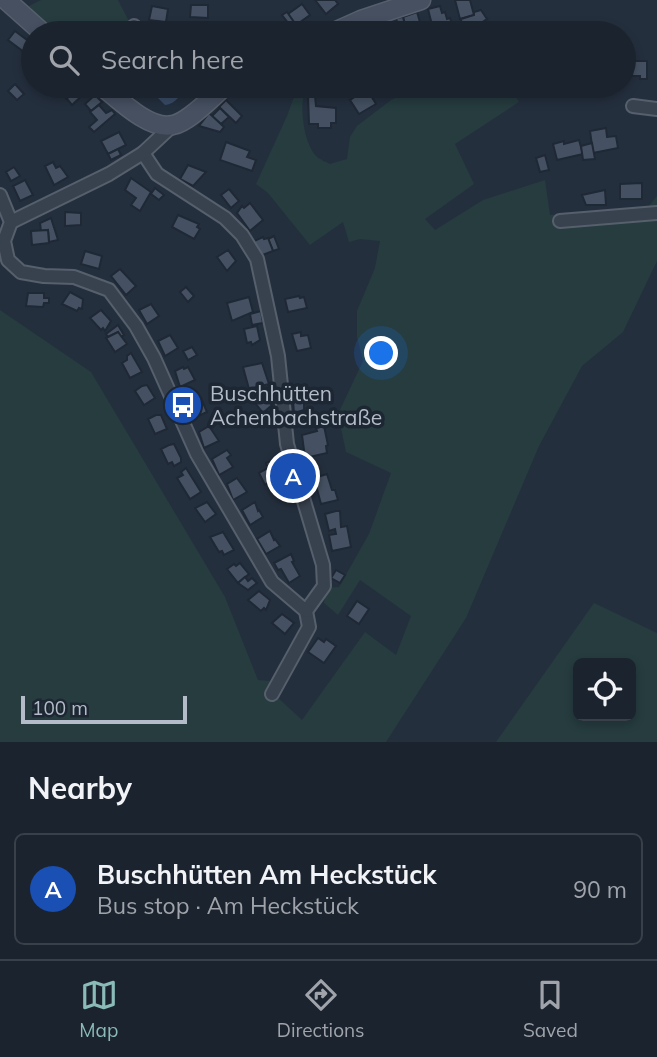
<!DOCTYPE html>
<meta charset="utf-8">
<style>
:root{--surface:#1b232e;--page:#282f3a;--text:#f1f3f6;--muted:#a0a4aa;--line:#39404a;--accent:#8bbbb9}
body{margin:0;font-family:Mulish,sans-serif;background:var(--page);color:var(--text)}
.controls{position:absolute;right:21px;bottom:21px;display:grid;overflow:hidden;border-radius:10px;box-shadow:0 4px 10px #0003}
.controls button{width:63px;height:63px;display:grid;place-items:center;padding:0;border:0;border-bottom:2px solid var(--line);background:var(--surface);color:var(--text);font:35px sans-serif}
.scale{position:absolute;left:21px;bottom:18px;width:166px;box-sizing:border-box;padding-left:7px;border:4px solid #b4bcc9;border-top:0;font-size:19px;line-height:24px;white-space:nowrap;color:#b4bcc9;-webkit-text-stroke:5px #1d2633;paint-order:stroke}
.you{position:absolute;left:382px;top:354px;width:24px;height:24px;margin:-18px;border:5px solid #fff;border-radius:50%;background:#1a73e8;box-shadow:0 0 0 10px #1a73e833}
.badge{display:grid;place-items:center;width:46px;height:46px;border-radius:50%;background:var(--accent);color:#fff;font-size:23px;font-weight:700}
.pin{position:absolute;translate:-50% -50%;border:4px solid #fff;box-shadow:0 2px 7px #0006}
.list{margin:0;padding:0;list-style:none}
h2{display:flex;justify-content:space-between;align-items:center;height:91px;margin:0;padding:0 28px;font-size:30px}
h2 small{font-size:23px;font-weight:400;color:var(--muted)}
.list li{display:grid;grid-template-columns:46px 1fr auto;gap:21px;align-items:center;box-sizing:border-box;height:112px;margin:0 14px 14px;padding:0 14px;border:2px solid var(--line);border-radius:10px}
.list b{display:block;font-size:26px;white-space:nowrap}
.list p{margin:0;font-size:23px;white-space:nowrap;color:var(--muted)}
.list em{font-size:23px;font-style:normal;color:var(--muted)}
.icon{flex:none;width:38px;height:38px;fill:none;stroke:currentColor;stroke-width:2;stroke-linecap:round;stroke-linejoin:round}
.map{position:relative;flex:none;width:657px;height:742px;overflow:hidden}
.search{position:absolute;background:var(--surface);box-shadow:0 4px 10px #0003;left:21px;right:21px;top:21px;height:77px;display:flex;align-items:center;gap:18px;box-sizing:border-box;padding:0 24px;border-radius:38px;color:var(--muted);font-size:26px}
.sheet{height:217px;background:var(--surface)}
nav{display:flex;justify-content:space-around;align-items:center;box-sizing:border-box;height:98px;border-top:2px solid var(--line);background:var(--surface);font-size:19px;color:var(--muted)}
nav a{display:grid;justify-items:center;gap:4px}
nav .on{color:var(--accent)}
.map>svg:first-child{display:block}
.green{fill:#263c3f;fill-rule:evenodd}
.water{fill:#394c67}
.building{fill:#455162;stroke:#1f2835;stroke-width:2}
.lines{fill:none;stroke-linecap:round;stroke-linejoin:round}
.street-casing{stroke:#565f6c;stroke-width:16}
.secondary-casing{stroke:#565f6c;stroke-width:21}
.street{stroke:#38414e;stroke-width:12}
.secondary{stroke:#465061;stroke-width:18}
.labels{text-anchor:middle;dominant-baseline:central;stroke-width:7;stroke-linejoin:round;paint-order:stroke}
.poi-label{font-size:21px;fill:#b4bcc9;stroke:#1d2633;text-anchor:start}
</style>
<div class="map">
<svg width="657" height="742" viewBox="0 0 657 742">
<rect width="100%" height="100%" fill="#242f3e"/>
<g class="green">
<polygon points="41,0 118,0 135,33 52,33 23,9"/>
<path d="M 298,86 L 307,86 C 298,101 303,142 316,156 C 319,159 326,162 330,164 L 347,159 L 350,137 L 357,126 L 391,100 L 420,86 L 509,86 L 519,102 L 455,144 L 474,184 L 425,219 L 435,230 L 483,200 L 545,180 L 550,215 L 648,207 L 657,196 L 657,261 L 623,332 L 582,366 L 539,446 L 466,618 L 386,742 L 0,742 L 0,310 L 91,372 L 225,597 L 258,680 L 271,681 L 276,696 L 302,720 L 365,632 L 396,655 L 411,616 L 360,580 L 338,615 L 324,603 L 326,588 L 339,587 L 369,534 L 391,473 L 346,452 L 338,414 L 363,361 L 357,337 L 357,311 L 375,268 L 380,241 L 360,239 L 349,242 L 343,222 L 310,245 L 268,193 L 256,184 L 287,116 Z"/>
<path d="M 594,603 L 657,633 L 657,742 L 496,742 ZM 578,663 L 631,663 L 631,716 L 578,716 Z"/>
</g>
<path class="water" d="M 146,86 L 186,86 C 181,94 176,104 165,105 Z"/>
<g class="building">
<polygon points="315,0 335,0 338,4 326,14"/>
<polygon points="455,0 470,0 474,15 460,19"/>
<polygon points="302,4 310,15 296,25 288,14"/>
<polygon points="191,5 208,5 208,18 190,17"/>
<polygon points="152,6 168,9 166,22 149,20"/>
<polygon points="440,6 442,13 445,12 447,19 450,18 452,24 433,29 428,9"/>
<polygon points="481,10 487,19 467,32 464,28 462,29 461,19 474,15 474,12"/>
<polygon points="287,12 296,25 292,28 282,15"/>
<polygon points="417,12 422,29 416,32 415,26 411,27 413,32 407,33 403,17"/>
<polygon points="403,17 407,33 400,33 396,18"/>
<polygon points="15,31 31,43 24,52 8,40"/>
<polygon points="624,61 647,61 647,79 640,79 640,76 624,76"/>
<polygon points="15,84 24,94 17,100 8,91"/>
<polygon points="57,86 64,86 71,93 67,99 55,88"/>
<polygon points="64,86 80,86 86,92 72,105 67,99 71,93"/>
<polygon points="128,86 137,86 141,90 133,99 124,90"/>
<polygon points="367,89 376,104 359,114 350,100"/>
<polygon points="95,95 102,102 91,111 85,104"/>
<polygon points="308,96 315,96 316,106 336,108 336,123 331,123 331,128 318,128 318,124 309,124"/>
<polygon points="226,100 242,116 236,123 219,107"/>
<polygon points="99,105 106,113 112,110 115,114 94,132 89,127 97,120 90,112"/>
<polygon points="220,108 229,117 221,124 212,116"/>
<polygon points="209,113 224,127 220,132 199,126"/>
<polygon points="606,128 607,137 616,136 618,148 593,153 590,131"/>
<polygon points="119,132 126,145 108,154 101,141"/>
<polygon points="579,140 583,154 557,160 553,144 564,141 564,144"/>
<polygon points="226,142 250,151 247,157 256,160 252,171 220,160"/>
<polygon points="592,143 595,159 583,160 581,146"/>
<polygon points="118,149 121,155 111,160 108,154"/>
<polygon points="545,155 549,170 540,172 536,158"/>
<polygon points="53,162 56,168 60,166 68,177 54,185 45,166"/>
<polygon points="188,165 206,172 193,186 180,179"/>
<polygon points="14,167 20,176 11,181 6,172"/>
<polygon points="131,178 151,192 140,211 131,205 136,198 125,190"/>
<polygon points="25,180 33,195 20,201 13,186"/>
<polygon points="642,183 642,199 620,199 620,184"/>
<polygon points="155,188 164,195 159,200 151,194"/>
<polygon points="229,189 239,201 231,208 221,195"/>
<polygon points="605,190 606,205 586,205 582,195"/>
<polygon points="250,203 263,220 250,231 237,213 242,206 244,208"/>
<polygon points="65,212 81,213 81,225 65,226"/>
<polygon points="178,215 199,224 197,227 200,229 194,239 172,227"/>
<polygon points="51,218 58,240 49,242 48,230 41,231 40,223"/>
<polygon points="48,230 49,243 32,245 31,231"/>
<polygon points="274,236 279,249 273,251 268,239"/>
<polygon points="263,237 264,239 268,238 273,251 260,256 254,241"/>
<polygon points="228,250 236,261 227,271 217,257"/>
<polygon points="85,251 102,256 99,269 81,264"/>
<polygon points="120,269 136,286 126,295 111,276"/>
<polygon points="186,287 194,296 188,302 180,292"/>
<polygon points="70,292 83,299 82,309 79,308 77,311 62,304"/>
<polygon points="28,293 44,293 44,298 49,298 49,303 44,303 43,307 26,306"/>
<polygon points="299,296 300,298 304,297 307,308 288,312 285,299"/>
<polygon points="249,297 253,312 232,321 227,303"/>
<polygon points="151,304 159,316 147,324 139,310"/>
<polygon points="101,310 111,321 105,331 103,328 101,330 90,318"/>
<polygon points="261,311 263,323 252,325 250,314"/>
<polygon points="118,325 124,335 121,337 118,332 108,337 106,334"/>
<polygon points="257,326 260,340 252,345 251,342 247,343 244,329"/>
<polygon points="118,332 127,344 115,352 106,338"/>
<polygon points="301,332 301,336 308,335 311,348 297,351 292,334"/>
<polygon points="170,335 178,348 165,356 158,341"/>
<polygon points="192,347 197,355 188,360 183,351"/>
<polygon points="131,353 142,372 130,378 122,363 127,360 127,356"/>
<polygon points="262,363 269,384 249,389 243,367"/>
<polygon points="183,367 184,369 188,367 195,380 180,387 175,371"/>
<polygon points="307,385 307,391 313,391 313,395 308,395 308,400 293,401 292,386"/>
<polygon points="142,386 147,385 155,398 144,405 135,391"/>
<polygon points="265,397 272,405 263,413 256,404"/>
<polygon points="201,398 207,412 194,418 189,402"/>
<polygon points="304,400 304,410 294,413 293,401"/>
<polygon points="308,414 310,423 300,426 298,416"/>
<polygon points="156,415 161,415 167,429 155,434 148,419"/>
<polygon points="209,426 219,441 204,448 199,432"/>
<polygon points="324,426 328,445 326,446 327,453 305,458 302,435 317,431 316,428"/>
<polygon points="169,445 174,444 181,458 181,462 174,466 172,462 168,464 161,449"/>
<polygon points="227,450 231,455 227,458 233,467 219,475 212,459"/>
<polygon points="277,458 282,469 280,470 283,476 265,485 259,473 268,468 266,463"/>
<polygon points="186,468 201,492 190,499 177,478 183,475 181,472"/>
<polygon points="327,474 332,490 335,490 338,500 321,504 314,478"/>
<polygon points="237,478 247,492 233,500 227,484"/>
<polygon points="207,502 216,514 205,522 195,508"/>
<polygon points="255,502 258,511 259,510 263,517 250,525 242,510"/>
<polygon points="336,511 340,511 341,527 347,526 351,547 332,551 329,535 336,534 335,529 329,531 325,514"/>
<polygon points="270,531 274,540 275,539 280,546 266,554 257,539"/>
<polygon points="223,532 234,550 224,555 222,551 219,552 210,537"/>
<polygon points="291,554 294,561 292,562 300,576 289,583 281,569 278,570 274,563"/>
<polygon points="240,563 249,574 238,583 227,569 234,564 236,566"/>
<polygon points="336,570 345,575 340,583 331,578"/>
<polygon points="245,577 248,581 252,578 257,583 248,590 238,583"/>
<polygon points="259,591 270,600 266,610 264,608 261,611 248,600"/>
<polygon points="357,601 369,609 359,624 347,616"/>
<polygon points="282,614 294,623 285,634 272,623"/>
<polygon points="318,638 324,642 326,639 336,646 324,663 308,652"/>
</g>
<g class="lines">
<g class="street-casing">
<g id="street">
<polyline points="134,26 137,33"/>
<polyline points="633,106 657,109"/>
<polyline points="143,153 157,174 225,218 242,235 257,259 278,356 287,444 323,565 324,586 306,611 309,627 272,694"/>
<polyline points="0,195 11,222 4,241 8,260 21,272 44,276 74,277 109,290 136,326 154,358 197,454 272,582 306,611"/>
<polyline points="560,221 657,213"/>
<polyline points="11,222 109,174 143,153 173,125"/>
</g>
</g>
<g class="secondary-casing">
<g id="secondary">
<polyline points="6,0 43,33"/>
<polyline points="332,33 361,20 421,0"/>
<path d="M 102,86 C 118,99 150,131 173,125 C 189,122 212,97 225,86"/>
</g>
</g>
<use href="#street" class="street"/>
<use href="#secondary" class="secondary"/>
</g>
<defs>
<g id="bus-disc" transform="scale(2.0125)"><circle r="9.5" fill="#1a4fb4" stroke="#1d2633"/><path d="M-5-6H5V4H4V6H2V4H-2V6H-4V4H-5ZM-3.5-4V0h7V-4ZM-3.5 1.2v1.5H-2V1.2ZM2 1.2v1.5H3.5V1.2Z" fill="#fff"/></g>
</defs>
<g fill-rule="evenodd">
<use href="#bus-disc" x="183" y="405"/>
</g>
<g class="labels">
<g class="poi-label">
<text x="210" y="393">Buschhütten<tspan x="210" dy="24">Achenbachstraße</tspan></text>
</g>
</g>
</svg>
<div class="controls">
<button><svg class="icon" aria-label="locate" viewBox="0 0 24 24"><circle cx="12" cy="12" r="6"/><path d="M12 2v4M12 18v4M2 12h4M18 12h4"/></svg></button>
</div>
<div class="scale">100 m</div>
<div class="you"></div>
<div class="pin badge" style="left:293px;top:476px;background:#1a4fb4">A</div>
<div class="search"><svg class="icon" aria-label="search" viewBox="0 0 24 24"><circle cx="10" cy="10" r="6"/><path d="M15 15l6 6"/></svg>Search here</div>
</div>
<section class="sheet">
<h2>Nearby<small></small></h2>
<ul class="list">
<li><span class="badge" style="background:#1a4fb4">A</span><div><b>Buschhütten Am Heckstück</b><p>Bus stop · Am Heckstück</p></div><em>90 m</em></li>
</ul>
</section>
<nav>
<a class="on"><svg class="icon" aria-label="map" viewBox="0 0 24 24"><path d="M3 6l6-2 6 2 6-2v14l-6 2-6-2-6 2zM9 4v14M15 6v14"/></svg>Map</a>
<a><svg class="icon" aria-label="directions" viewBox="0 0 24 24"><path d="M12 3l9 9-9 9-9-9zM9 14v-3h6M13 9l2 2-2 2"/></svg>Directions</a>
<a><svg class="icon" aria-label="saved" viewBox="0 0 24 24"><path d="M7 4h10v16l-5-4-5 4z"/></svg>Saved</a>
</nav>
